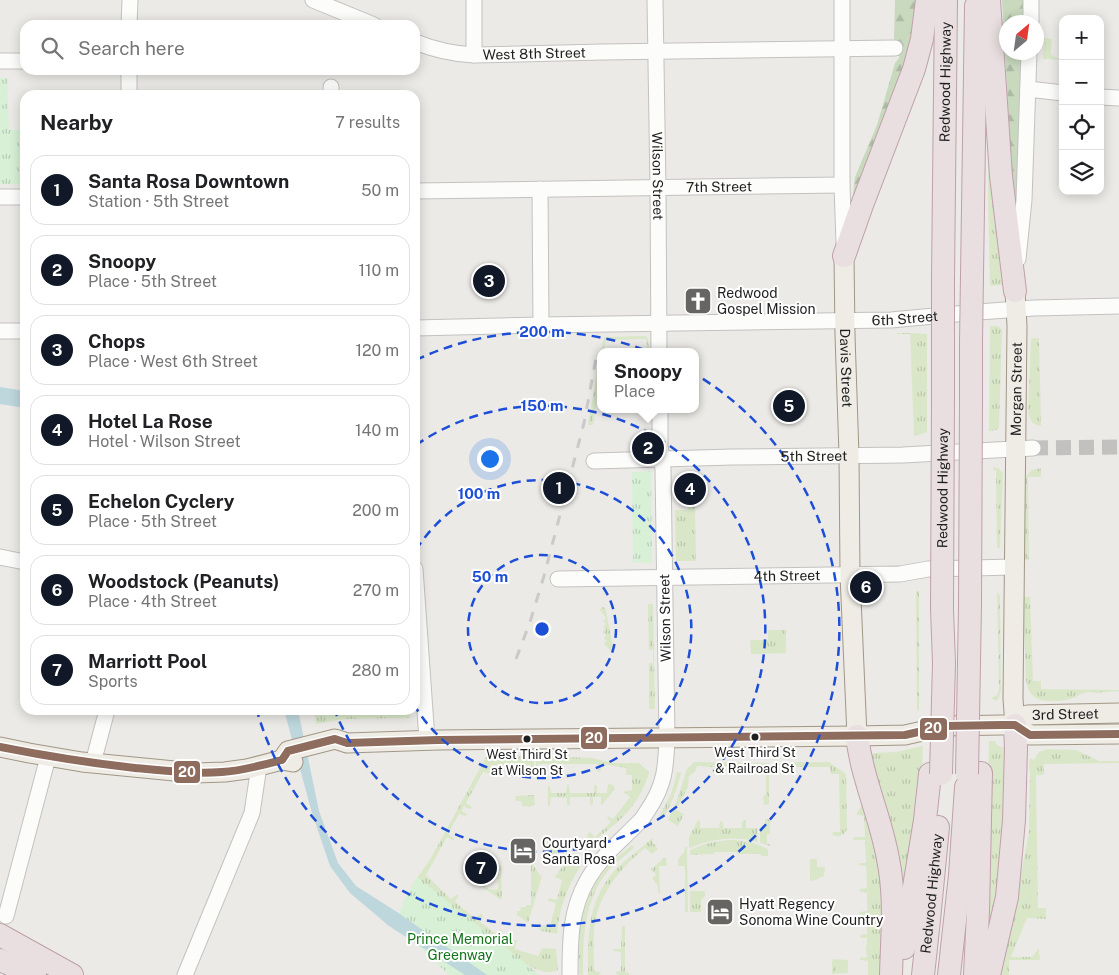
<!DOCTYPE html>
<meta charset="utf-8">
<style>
:root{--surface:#fff;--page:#f2f2f2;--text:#202124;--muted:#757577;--line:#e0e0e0;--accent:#111827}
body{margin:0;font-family:"Public Sans",sans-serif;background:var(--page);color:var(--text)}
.controls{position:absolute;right:15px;top:15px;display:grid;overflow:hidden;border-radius:10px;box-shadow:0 2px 12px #0003}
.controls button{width:45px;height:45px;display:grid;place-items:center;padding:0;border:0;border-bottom:1px solid var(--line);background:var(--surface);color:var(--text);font:25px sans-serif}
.compass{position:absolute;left:999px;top:15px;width:45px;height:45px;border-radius:50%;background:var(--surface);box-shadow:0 2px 12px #0003;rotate:29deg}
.you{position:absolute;left:489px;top:458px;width:18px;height:18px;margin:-12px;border:4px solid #fff;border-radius:50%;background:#1a73e8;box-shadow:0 0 0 8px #1a73e833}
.badge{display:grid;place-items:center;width:32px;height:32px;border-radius:50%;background:var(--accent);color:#fff;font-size:16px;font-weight:700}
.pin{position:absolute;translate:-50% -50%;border:2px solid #fff;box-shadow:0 1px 5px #0006}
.popup{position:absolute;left:597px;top:348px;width:102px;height:65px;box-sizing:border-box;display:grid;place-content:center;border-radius:10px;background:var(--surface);filter:drop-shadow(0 1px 4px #0005);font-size:16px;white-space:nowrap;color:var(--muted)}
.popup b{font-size:19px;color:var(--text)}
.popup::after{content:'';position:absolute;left:50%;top:100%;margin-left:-10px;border:10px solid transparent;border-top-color:var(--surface)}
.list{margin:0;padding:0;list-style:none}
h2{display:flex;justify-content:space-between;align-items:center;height:65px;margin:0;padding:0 20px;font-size:21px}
h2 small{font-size:16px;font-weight:400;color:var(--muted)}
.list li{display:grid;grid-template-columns:32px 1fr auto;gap:15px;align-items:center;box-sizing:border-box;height:70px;margin:0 10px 10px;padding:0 10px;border:1px solid var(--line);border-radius:15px}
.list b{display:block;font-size:19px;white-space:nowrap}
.list p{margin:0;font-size:16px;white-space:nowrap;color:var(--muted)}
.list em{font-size:16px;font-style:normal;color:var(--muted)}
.icon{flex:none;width:28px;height:28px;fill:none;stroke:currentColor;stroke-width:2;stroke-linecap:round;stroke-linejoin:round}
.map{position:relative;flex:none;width:1119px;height:975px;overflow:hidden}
.search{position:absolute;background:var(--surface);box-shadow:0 2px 12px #0003;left:20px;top:20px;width:400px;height:55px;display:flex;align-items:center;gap:12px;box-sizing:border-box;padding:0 18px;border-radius:15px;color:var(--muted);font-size:19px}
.panel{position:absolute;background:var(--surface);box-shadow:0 2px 12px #0003;left:20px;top:90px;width:400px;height:625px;border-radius:15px}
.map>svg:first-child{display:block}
.grass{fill:url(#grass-tufts)}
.forest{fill:url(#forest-firs)}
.park{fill:url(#park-tufts)}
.garden{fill:#d9e7c8}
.water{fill:#bdd7dd}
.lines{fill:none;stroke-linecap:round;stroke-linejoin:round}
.minor-tunnel{stroke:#c3c1bf;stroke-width:15;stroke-dasharray:15 8;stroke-linecap:butt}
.minor-casing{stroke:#c3c2c1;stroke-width:17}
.major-casing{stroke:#a19786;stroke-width:21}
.highway-casing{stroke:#bfa0aa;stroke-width:24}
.minor{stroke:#fcfcfb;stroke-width:15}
.major{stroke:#efebe5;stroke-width:19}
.highway{stroke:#e9dfe1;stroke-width:22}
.rail{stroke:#cacac9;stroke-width:3;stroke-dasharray:10 10;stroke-linecap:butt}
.highway-bridge-casing{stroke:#bfa0aa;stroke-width:24;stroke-linecap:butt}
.highway-bridge{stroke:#e9dfe1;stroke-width:22}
.bus-1-casing{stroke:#fff;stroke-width:11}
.bus-1{stroke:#8e6d5e;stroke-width:8}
.ring{fill:none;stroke:#1d4ed8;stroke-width:2.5;stroke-dasharray:9 6}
.bus-dot{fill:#1e1e1e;stroke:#fff;stroke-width:2}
.labels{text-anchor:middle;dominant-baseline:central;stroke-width:4;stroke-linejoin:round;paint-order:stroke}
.bus-label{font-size:13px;fill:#1e1e1e;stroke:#fff}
.street-label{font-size:14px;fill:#1e1e1e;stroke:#fff}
.poi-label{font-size:14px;fill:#1e1e1e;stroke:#fff;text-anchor:start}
.park-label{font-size:14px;fill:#137519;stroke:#fff}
.centre{fill:#1d4ed8;stroke:#fff;stroke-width:2.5}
.ring-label{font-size:15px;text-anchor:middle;font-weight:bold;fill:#1d4ed8;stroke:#fff;stroke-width:4;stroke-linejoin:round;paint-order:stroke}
.line-badge{stroke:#fff;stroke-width:2}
.badge-label{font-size:14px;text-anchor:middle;font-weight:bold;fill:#fff}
</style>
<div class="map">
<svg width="1119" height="975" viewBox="0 0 1119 975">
<defs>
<pattern id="grass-tufts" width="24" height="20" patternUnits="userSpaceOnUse" patternTransform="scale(1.25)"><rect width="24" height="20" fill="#d9e7c8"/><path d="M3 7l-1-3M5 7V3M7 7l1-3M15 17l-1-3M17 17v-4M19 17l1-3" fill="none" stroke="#bac6ab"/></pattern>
<pattern id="forest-firs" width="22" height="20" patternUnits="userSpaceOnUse" patternTransform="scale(1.25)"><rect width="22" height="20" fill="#c8d9be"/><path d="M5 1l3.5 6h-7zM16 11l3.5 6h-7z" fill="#abbaa3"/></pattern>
<pattern id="park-tufts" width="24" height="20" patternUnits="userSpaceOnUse" patternTransform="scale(1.25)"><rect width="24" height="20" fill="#d7f0d6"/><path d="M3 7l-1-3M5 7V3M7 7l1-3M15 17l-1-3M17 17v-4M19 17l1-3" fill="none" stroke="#b8cdb7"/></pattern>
</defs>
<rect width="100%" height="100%" fill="#eceae7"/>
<g class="grass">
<polygon points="988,60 1005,285 990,286 988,196"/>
<polygon points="990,326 998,326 1002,330 999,428 996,430 989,431"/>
<polygon points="896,333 912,333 927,334 927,432 916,436 914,436 910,334 896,334"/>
<polygon points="646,336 648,339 649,352 647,352 646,339 606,340 604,352 601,352 604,337"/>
<path d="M 1033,338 L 1039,338 L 1041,426 C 1032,425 1029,419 1028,411 L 1031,339 Z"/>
<polygon points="600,355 600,377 593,425 588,425"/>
<polygon points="993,467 998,468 1003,473 1000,548 997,548 996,470 993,470"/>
<polygon points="1041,468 1041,477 1028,477 1029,560 1024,560 1026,476 1032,470"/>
<polygon points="688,507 695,507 696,561 676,561 675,510 688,510"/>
<polygon points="916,591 919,591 919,710 917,711"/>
<polygon points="997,592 1000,596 1001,690 999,698 996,701 991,698 997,695 999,689"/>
<path d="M 1023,597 L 1030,597 L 1033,681 L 1041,681 L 1041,689 L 1119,690 L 1119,691 L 1093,693 L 1092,692 C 1080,692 1080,696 1070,699 C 1065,701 1059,701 1054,701 C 1037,702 1029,697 1026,680 Z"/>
<polygon points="648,604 653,604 655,709 649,709 649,663 653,663 653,650 649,650"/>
<polygon points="603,607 605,608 606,611 613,647 613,650 611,651 604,644 606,641 604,638 606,635 603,632 606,629 603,627 606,624 603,621 606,618 600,610 601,608"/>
<polygon points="768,630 786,630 786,653 751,654 750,640 768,640"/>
<polygon points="314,710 409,710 410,718 344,719 316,724"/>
<path d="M 989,741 L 995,741 C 997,746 999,747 1004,747 L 1006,780 L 1006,872 L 984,944 Z"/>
<polygon points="923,746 921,788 907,890 898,889 870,754 873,753 896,752"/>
<polygon points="1047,749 1076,750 1099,761 1119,761 1119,763 1044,764 1044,775 1036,775 1038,908 1046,908 1046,919 1027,918 1011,957 1032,957 1038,949 1039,949 1040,960 1009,960 1009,975 997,975 1019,885 1029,832 1030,772 1029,764 1030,758 1034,760 1039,752"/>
<path d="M 534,756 L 534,773 L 531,772 L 531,765 L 491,765 L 490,774 L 483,772 L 466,803 L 471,806 L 472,808 L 469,809 L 464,806 L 462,811 L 467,814 L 467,815 L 465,816 L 459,814 L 448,834 L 454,838 L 454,840 L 452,840 L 447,837 L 426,875 L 451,899 L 456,895 L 458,895 L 458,897 L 455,902 L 476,919 L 480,914 L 482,914 L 483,916 L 479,921 L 496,934 L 501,929 L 502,930 L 502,931 L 499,936 L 510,945 L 515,940 L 517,940 L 515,949 L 538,956 L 542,948 L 556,949 L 558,970 C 546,975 538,970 527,965 L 412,885 L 431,858 L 486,757 Z"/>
<path d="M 536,756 L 592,758 L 612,763 L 639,763 L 649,772 L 649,774 C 638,806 623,818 598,838 L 592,837 L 589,840 L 587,835 L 590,832 L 595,837 L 611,822 L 607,818 L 608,816 L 613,819 L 630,797 L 624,792 L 626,791 L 632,790 L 632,775 L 626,775 L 626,768 L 602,764 L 600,772 L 598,772 L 597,764 L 557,764 L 557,771 L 555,773 L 554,772 L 554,764 L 538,764 L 538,772 L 536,773 Z"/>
<polygon points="694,762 769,763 769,804 764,805 763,796 766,795 766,773 757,767 710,767 697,766 695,772 689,776 688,787 676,810 684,814 678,826 668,820 677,800 687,769"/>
<path d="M 785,762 L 829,762 L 846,774 L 847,829 C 845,835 837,839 832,834 L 833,832 L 840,832 L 839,774 L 831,774 L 830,767 L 785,767 Z"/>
<path d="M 677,772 L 681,773 C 677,790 671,805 663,819 L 659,817 L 671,794 Z"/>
<polygon points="568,784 569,786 570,793 594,793 594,786 595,785 597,786 597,793 607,793 608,784 613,785 615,789 602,805 601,805 601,797 593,797 593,804 591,805 590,804 590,797 570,797 570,804 568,806 567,804 567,798 551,797 550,805 548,806 548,785 550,786 551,793 566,793 567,786"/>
<polygon points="534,795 535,805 528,807 528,806 522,806 521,801 516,801 515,796"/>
<polygon points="862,805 863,805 881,863 885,975 868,975 868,961 860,960 860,958 867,957 867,954 866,954 866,946 867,944 867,938 861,938 860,936 861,935 867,934 867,916 859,914 860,912 867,911 867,893 859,891 860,889 867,888 866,866 858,865 860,863 866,863 865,840 854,840 853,839 854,837 865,837 864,816 858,815 856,814"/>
<polygon points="765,819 768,819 770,821 770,834 767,834 767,844 770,844 771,846 760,843 760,828 765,828"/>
<path d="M 698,820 L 700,821 L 700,828 L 719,828 L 720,821 L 723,822 L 723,828 L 742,828 L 742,822 L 745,820 L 746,821 L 746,828 L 757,828 L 758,842 C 732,835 713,839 689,848 L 689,837 Z"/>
<path d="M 652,838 L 653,839 L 652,841 L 658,849 L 652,854 L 645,848 C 620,868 598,895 594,928 C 593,942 594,957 594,971 L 600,972 L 601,973 L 598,975 L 588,975 C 588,933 587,898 619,866 C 630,856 642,848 652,838 Z"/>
<polygon points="560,840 564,842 563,845 551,860 548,860 547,859 551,859 551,844 547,844 547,842"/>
<path d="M 729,840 C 743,840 755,843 768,849 L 768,856 L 761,856 L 761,854 L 737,854 L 737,852 L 714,852 L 714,854 L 690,855 L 690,850 C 703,844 715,841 729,840 Z"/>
<path d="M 632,845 L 634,848 C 628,854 620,859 613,865 C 584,896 583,935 583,975 L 579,974 C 579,961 578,948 579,935 C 582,909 593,881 611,862 C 618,856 625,851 632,845 Z"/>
<polygon points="685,847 687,847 688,912 685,912 685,866 678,866 678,859 684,852"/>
<path d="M 573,854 L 576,854 L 580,856 L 578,859 L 580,867 C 567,887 559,910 557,934 L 542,931 L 539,929 L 541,925 L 550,926 L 556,903 L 549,901 L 548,899 L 549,898 L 557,900 L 562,880 L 555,877 L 555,876 Z"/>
<polygon points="664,858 666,858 667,866 659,866 660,893 658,893 658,886 652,878 656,875 651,869"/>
<polygon points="810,859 817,859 817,867 825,867 824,876 817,879 810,881"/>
<polygon points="531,863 532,863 540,875 542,876 528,923 517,915 517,911 520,911 521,907 526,907 526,905 531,905"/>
<polygon points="497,865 501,865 502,899 500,899 476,883 477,880 490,890 498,889"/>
<polygon points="690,891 705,891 705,896 701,900 701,912 690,912"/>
<polygon points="622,926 625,926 625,972 629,973 629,975 618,975 615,972 621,971 621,952 613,951 614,949 621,949"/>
<polygon points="833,959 848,960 848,973 832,974 832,961"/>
</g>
<g class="forest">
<polygon points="895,0 916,0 906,67 857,195 853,195 855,177 877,125 895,63 899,58 899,44 894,39"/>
<polygon points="1002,0 1024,0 1024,22 1006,22 1006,52 1023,53 1018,206 1014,210"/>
</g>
<g class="park">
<polygon points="0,78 7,78 9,130 25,130 25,184 0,184"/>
<polygon points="651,471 652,563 633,563 632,472"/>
<polygon points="417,877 540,975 449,975 395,924 405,899"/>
</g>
<polygon class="garden" points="1044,38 1052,39 1051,54 1054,57 1063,59 1063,60 1043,59"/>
<g class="water">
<polygon points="0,387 25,391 25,408 0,404"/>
<polygon points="284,710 298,710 319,811 338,863 356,886 397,912 487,975 465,975 389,926 350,893 330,866 312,813"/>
<path d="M 482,859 L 486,859 L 486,869 L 488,870 L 488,879 L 480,877 C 474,871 475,864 482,859 Z"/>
</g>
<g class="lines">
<polyline class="minor-tunnel" points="1033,448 1119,447"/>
<g class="minor-casing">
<g id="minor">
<polyline points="313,0 374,25"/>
<polyline points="474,0 474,55"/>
<path id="s1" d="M 655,0 L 658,188 L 659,352"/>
<polyline points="842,0 842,185 844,243"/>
<polyline points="1031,22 1031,0"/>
<polyline points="129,25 130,0"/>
<path id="s2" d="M 415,42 C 435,50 453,54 474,55 L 603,52 L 895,48"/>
<polyline points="0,61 25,61"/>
<polyline points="129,70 129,95"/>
<polyline points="331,87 331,95"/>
<polyline points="1028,89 1063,93"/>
<polyline points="1100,97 1119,98"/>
<polyline points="540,189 541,325"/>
<path id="s3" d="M 415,191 L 842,185"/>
<polyline points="0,197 25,197"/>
<polyline points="1018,259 1024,200 1029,52"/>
<path id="s4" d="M 415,328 L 541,325 L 891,320 L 978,312 L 1034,308 L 1119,306"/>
<polyline points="0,331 25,331"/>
<path id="s5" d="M 594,461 L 732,457 L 903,455 L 1033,448"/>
<polyline points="0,557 25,562"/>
<polyline points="415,569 427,740"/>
<path id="s6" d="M 558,579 L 900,574 L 928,569 L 1014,567"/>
<polyline points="93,763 107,710"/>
<polyline points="6,916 48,757"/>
<polyline points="185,975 252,813 259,766"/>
<path d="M 570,975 C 570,940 570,910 588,879 C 601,856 621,841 639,822 C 643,819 645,814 648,810 C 665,785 666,767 667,737 L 663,469 L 660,445 L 660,409"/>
</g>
</g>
<g class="major-casing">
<g id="major">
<path id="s7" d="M 844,256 L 845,335 L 849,455 L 850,575 L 857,736"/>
<path id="s8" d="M 1015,725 L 1013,699 L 1017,326 L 1015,291"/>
<path id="s9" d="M 1015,725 L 1027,715 L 1119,713"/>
<polyline points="0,747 29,753 82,762 195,773 225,772 247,769 282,760 293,762"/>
<polyline points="282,760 288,751 335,739 347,743 438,740 857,736 905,735 945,726 1001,725 1015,725 1030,735 1119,734"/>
</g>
</g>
<g class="highway-casing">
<g id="highway">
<polyline points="989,0 1001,176 1015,291"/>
<polyline points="844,256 862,205 914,69 922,39 927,0"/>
<polyline points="972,275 976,6"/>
<path id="s10" d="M 943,280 L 946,0"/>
<polyline points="943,349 943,398"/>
<polyline points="971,400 971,342"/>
<path d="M 857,736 C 862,779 881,818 888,859 C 896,898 892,936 891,975"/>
<polyline points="0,935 72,975"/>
<polyline points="904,948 925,820 930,774"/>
<polyline points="0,960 35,975"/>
<path id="s11" d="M 923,975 L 929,920 L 938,827"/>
<polyline points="949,975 960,875 966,787"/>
<polyline points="975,975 978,911 981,773"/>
<polyline points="989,975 1007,897 1014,820 1016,748 1015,725"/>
</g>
</g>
<use href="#minor" class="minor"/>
<use href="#major" class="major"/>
<use href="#highway" class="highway"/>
<polyline class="rail" points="516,659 530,622 544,576 584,423 596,358"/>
<g class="highway-bridge-casing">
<g id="highway-bridge">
<polyline points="971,342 972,275"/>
<polyline points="943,349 943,280"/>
<path id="s12" d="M 941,774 L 944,663 L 942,609 L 943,398"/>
<polyline points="967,774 970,606 971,400"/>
</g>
</g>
<use href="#highway-bridge" class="highway-bridge"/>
<g class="bus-1-casing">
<path id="bus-1" d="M 0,747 C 45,756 90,763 135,768 C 165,771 193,774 222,772 C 242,771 263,765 282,760 L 288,751 L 335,739 L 347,743 L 438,740 L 905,735 L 945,726 L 1001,725 L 1015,725 L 1030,735 L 1119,734"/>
</g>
<use href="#bus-1" class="bus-1"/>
</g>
<g class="ring">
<circle cx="542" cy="629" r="74"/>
<path d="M416 550A149 149 0 1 1 416 708"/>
<path d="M416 445A223 223 0 1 1 335 711"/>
<path d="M416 360A297 297 0 1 1 257 711"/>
</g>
<defs>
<g id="church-square" transform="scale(1.4375)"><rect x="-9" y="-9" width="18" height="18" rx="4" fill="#666564" stroke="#fff"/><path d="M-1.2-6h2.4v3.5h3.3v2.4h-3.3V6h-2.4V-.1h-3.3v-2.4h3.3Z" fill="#fff"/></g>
<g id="hotel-square" transform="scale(1.4375)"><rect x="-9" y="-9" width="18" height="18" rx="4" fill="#666564" stroke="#fff"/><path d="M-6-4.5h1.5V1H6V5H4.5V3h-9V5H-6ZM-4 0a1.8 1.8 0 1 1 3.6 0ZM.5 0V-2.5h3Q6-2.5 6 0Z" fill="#fff"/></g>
</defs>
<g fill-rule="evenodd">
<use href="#church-square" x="698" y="301"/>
<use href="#hotel-square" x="523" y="851"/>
<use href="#hotel-square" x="720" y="912"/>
</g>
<g class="bus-dot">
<circle cx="755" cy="737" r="4.5"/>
<circle cx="527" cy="739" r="4.5"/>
</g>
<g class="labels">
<g class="bus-label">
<text x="755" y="752">West Third St<tspan x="755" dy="16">&amp; Railroad St</tspan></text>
<text x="527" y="754">West Third St<tspan x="527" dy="16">at Wilson St</tspan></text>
</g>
<g class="street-label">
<text stroke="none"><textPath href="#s2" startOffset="121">West 8th Street</textPath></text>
<text stroke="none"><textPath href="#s10" startOffset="198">Redwood Highway</textPath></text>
<text stroke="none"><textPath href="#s1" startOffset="176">Wilson Street</textPath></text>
<text stroke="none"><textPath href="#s3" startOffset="304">7th Street</textPath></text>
<text stroke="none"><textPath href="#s4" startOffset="490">6th Street</textPath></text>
<text stroke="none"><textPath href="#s7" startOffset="112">Davis Street</textPath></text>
<text stroke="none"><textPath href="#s8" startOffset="336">Morgan Street</textPath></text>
<text stroke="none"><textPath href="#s5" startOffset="220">5th Street</textPath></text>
<text stroke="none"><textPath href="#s12" startOffset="286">Redwood Highway</textPath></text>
<text stroke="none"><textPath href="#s6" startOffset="229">4th Street</textPath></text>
<text transform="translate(665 618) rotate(-91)">Wilson Street</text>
<text stroke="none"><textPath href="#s9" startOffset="54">3rd Street</textPath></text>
<text stroke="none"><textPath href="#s11" startOffset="82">Redwood Highway</textPath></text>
</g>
<g class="poi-label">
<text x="717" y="293">Redwood<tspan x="717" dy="16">Gospel Mission</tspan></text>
<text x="542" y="843">Courtyard<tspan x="542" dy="16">Santa Rosa</tspan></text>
<text x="739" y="904">Hyatt Regency<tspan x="739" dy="16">Sonoma Wine Country</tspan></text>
</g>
<g class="park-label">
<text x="460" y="939">Prince Memorial<tspan x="460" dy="16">Greenway</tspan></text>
</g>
</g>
<circle cx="542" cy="629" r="8" class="centre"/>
<g class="ring-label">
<text x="542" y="337">200 m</text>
<text x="542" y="411">150 m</text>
<text x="479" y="499">100 m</text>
<text x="490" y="582">50 m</text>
</g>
<g class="line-badge">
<rect x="919" y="717" width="29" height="24" rx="5" fill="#8e6d5e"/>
<rect x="580" y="726" width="28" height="24" rx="5" fill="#8e6d5e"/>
<rect x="173" y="760" width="28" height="24" rx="5" fill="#8e6d5e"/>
</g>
<g class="badge-label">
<text x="933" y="733">20</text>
<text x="594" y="743">20</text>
<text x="187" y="777">20</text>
</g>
</svg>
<div class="controls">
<button>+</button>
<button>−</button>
<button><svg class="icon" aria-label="locate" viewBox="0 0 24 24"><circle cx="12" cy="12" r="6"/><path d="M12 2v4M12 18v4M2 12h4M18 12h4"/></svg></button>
<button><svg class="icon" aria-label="layers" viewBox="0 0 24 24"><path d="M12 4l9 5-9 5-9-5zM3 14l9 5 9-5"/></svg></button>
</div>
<svg class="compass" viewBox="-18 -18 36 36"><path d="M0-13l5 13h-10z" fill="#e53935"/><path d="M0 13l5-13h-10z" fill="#757577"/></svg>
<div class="you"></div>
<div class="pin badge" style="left:559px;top:488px">1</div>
<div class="pin badge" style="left:648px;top:448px">2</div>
<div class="popup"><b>Snoopy</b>Place</div>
<div class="pin badge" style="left:489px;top:281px">3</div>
<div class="pin badge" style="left:690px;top:489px">4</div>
<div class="pin badge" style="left:789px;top:406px">5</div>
<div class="pin badge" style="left:866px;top:587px">6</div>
<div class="pin badge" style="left:481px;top:868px">7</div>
<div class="search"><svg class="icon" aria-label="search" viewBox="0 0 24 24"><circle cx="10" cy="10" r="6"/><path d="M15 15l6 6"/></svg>Search here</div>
<section class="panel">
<h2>Nearby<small>7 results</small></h2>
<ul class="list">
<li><span class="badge">1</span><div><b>Santa Rosa Downtown</b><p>Station · 5th Street</p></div><em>50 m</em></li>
<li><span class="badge">2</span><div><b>Snoopy</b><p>Place · 5th Street</p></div><em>110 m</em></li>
<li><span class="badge">3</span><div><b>Chops</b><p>Place · West 6th Street</p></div><em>120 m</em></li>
<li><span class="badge">4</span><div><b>Hotel La Rose</b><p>Hotel · Wilson Street</p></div><em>140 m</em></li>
<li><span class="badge">5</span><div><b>Echelon Cyclery</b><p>Place · 5th Street</p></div><em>200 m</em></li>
<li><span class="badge">6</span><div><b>Woodstock (Peanuts)</b><p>Place · 4th Street</p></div><em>270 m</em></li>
<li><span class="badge">7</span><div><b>Marriott Pool</b><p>Sports</p></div><em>280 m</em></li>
</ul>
</section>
</div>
